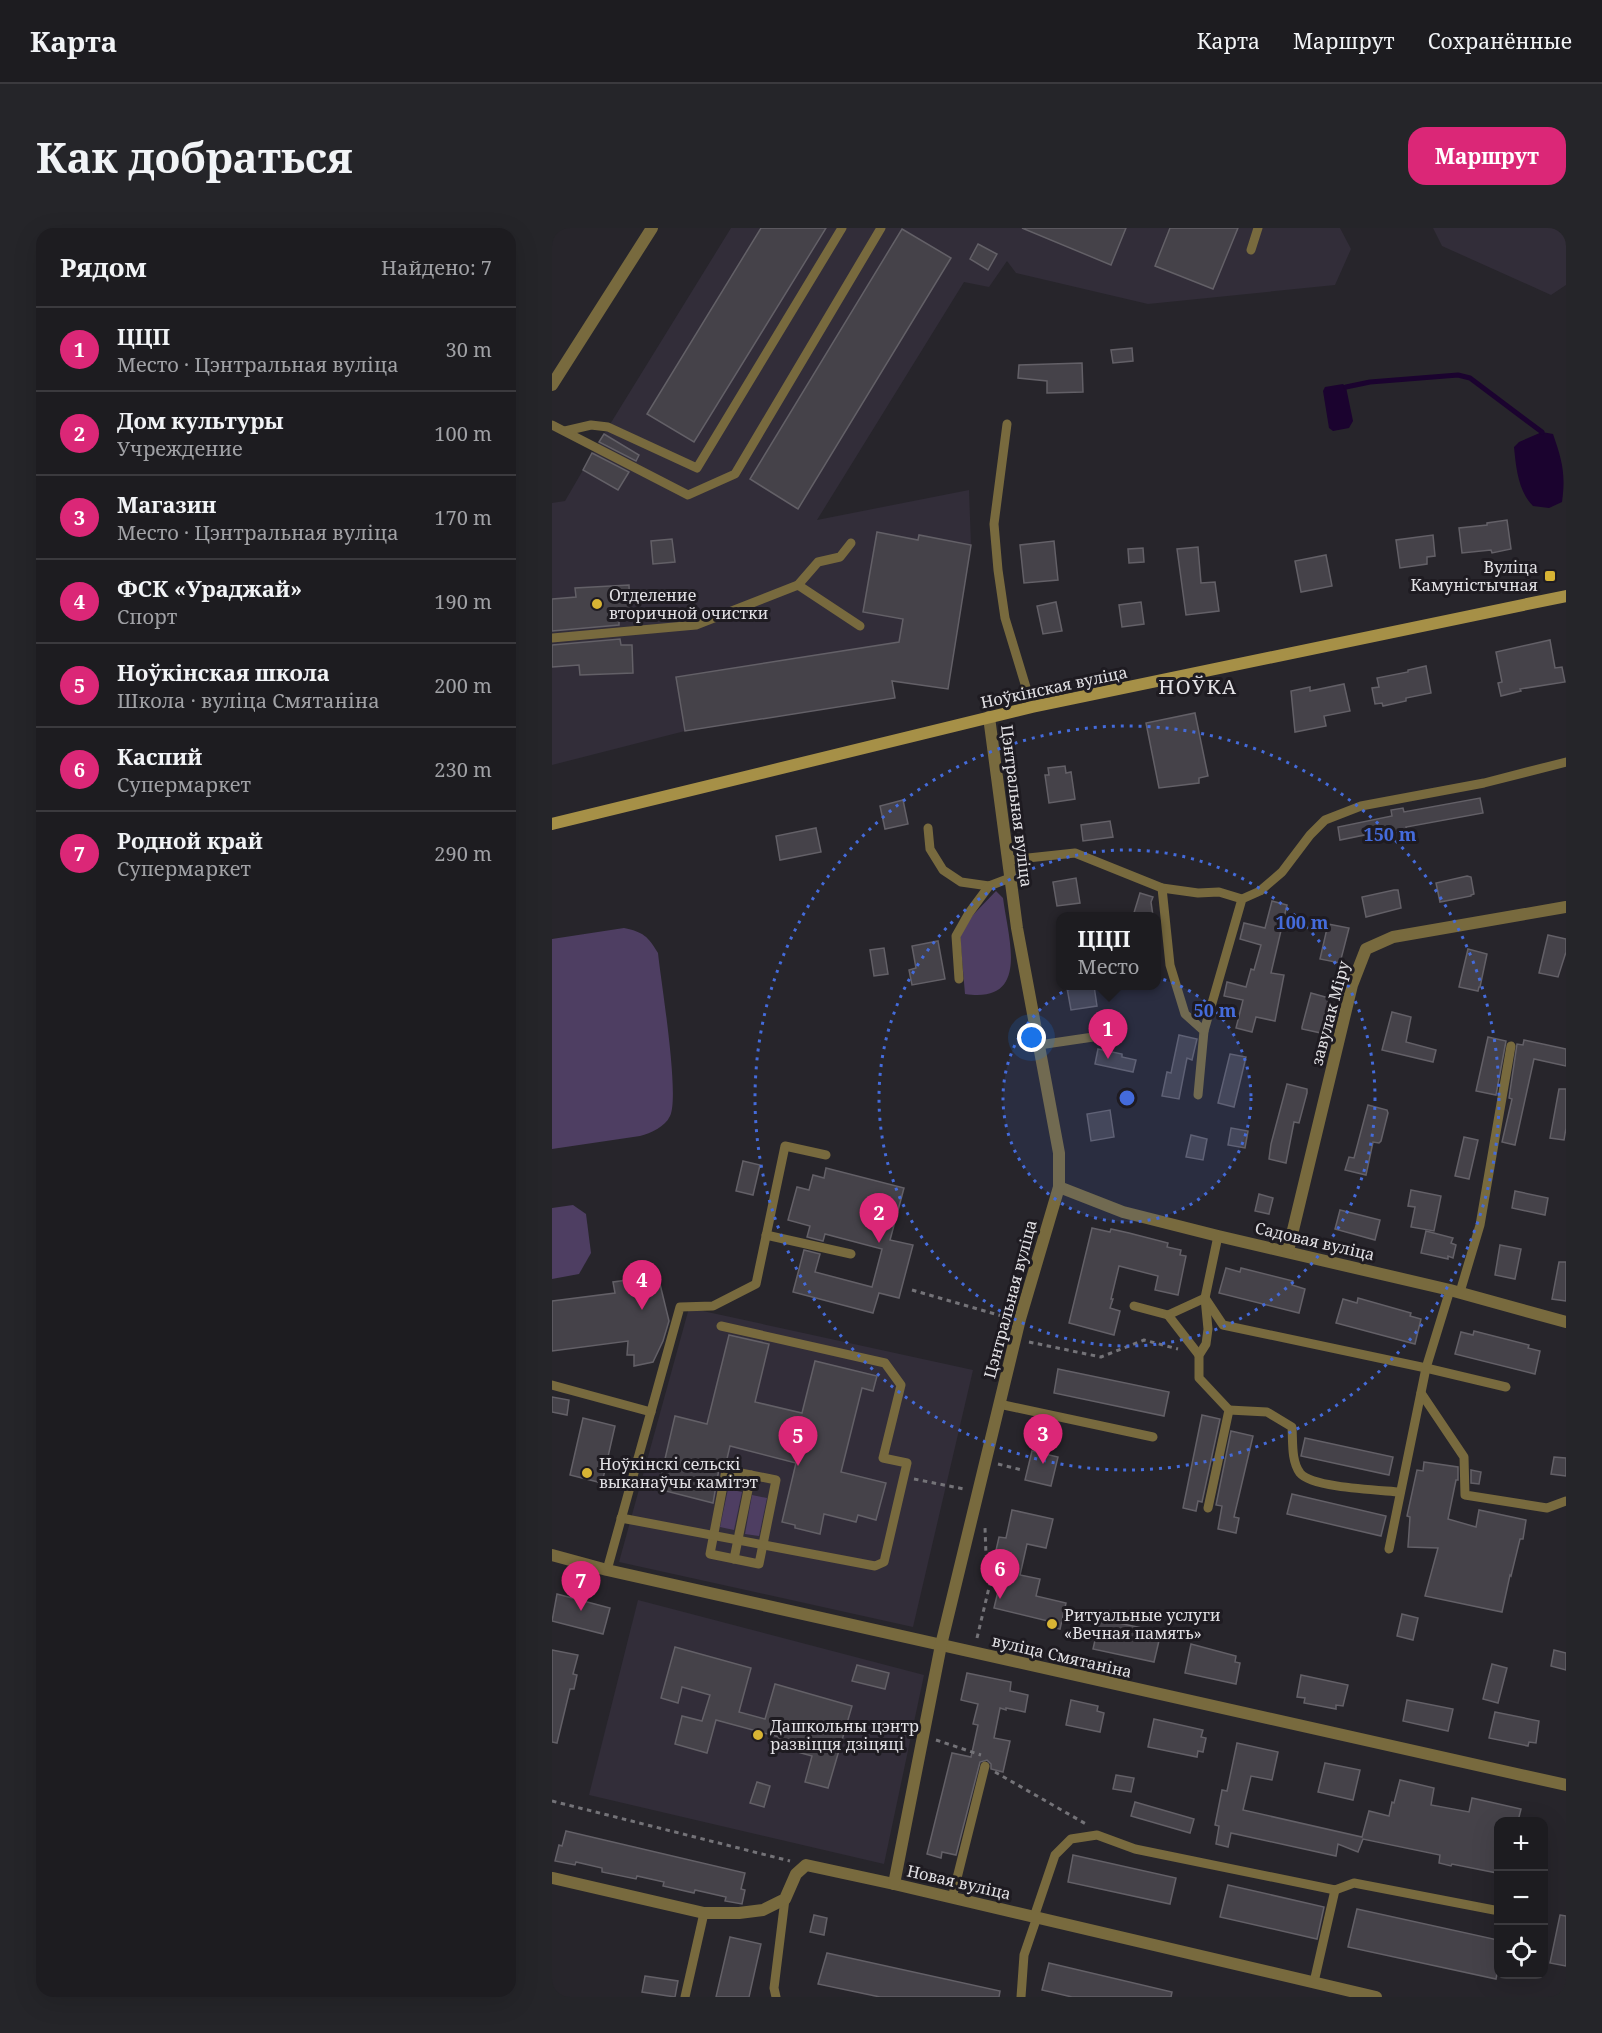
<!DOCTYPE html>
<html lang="ru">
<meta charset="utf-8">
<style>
:root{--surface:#1d1c20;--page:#252529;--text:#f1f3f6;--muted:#a0a1a5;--line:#3b3a3e;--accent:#db2777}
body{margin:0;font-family:"Noto Serif",serif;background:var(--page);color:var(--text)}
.controls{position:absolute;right:18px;bottom:18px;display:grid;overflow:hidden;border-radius:12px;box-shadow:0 6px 24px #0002}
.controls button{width:54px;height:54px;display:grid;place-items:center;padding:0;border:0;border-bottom:2px solid var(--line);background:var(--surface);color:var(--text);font:30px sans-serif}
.you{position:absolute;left:480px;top:810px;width:21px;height:21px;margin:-15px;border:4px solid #fff;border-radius:50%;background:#1a73e8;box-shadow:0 0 0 9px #1a73e833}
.badge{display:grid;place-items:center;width:39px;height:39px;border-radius:50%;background:var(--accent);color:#fff;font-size:20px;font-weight:700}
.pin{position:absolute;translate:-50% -50px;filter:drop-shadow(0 2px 3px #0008)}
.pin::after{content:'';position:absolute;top:32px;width:21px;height:18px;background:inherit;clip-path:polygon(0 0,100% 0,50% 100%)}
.popup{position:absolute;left:504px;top:684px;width:105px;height:78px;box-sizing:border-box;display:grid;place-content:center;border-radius:12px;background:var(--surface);filter:drop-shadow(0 2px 4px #0005);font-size:20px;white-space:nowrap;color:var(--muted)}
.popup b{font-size:22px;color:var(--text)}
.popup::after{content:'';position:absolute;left:50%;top:100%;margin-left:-12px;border:12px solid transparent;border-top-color:var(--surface)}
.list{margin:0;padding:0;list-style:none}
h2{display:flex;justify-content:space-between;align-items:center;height:78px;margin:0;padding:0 24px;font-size:26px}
h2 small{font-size:20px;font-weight:400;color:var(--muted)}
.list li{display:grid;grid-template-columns:39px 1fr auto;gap:18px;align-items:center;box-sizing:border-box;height:84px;padding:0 24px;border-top:2px solid var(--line)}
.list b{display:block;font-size:22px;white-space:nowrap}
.list p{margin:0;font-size:20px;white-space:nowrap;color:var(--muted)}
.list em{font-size:20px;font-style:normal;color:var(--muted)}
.icon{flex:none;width:33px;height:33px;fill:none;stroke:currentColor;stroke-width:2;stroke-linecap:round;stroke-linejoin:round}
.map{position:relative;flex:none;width:1014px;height:1769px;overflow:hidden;border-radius:18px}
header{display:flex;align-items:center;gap:36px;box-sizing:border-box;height:84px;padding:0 30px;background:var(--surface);border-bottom:2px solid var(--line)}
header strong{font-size:28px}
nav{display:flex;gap:33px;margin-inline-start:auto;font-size:21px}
.intro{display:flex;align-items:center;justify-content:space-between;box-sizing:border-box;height:144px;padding:0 36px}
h1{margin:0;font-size:42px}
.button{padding:15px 27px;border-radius:18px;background:var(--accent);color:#fff;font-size:21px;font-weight:700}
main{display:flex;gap:36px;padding:0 36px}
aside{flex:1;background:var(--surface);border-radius:18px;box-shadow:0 6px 24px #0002}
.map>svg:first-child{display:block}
.built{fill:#322d39}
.green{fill:#4e3e62}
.water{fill:#1b032f}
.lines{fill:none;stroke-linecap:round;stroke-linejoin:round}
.stream{stroke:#1b032f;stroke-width:5}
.building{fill:#454249;stroke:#636067;stroke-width:1.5}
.path{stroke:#747378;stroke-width:3;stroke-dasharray:4.5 4.5;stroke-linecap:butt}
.service{stroke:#786a3e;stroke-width:9}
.minor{stroke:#786a3e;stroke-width:12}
.tertiary{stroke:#786a3e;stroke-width:12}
.secondary{stroke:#a69047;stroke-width:12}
.ring{fill:none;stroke:#446bdb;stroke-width:3;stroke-dasharray:3 6}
.poi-dot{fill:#d8b434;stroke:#1e1b21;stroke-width:2}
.labels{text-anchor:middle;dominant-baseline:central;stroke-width:6;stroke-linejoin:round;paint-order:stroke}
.poi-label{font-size:16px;fill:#e2e1e5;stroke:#1e1b21;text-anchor:start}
.street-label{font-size:16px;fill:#e2e1e5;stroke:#1e1b21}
.quarter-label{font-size:20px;letter-spacing:1.5px;fill:#e2e1e5;stroke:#1e1b21}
.centre{fill:#446bdb;stroke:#1e1b21;stroke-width:3}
.ring-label{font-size:18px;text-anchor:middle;font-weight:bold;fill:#446bdb;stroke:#1e1b21;stroke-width:6;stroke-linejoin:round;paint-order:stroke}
</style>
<header>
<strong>Карта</strong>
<nav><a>Карта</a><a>Маршрут</a><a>Сохранённые</a></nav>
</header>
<div class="intro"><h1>Как добраться</h1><a class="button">Маршрут</a></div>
<main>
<aside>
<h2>Рядом<small>Найдено: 7</small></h2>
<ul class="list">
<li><span class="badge">1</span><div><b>ЦЦП</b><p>Место · Цэнтральная вуліца</p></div><em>30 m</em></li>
<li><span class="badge">2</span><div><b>Дом культуры</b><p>Учреждение</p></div><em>100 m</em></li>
<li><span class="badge">3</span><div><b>Магазин</b><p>Место · Цэнтральная вуліца</p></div><em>170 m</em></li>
<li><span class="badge">4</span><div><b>ФСК «Ураджай»</b><p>Спорт</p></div><em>190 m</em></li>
<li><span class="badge">5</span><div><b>Ноўкінская школа</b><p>Школа · вуліца Смятаніна</p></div><em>200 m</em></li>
<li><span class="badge">6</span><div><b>Каспий</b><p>Супермаркет</p></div><em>230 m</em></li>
<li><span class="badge">7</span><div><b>Родной край</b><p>Супермаркет</p></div><em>290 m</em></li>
</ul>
</aside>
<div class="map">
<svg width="1014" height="1769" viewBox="0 0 1014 1769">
<rect width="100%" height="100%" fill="#27252b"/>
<g class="built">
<polygon points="179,0 788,0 799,21 783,57 596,76 464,45 455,33 437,59 412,54 265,292 417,262 419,317 396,461 340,453 343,470 133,503 0,537 0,275 13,273 52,206"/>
<polygon points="881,0 1014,0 1014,57 999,67 890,18"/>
<polygon points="137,1080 421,1142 361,1399 67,1334"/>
<polygon points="86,1372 372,1447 332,1636 37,1567"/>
</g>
<g class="green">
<path d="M 444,663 L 451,670 C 456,710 479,776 413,766 L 408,708 L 420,688 Z"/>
<path d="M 72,700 C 91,704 96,708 106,725 C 109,754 128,868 118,888 C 113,899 99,905 88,908 L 0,921 L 0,711 Z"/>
<polygon points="21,977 34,986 39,1025 27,1046 0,1051 0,980"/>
<polygon points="176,1261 190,1264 182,1302 168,1299"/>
<polygon points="200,1267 215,1270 207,1308 193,1306"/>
</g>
<g class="water">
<polygon points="791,156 794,159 801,193 797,200 781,203 777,200 771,163 773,159"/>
<path d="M 990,204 L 1001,206 C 1010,232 1014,246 1010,274 L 997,280 L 981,278 C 966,263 964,239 962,219 L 967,214 Z"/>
</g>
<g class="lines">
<polyline class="stream" points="794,159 818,154 906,147 918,150 990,204"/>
</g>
<g class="building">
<polygon points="209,0 274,0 142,214 95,186"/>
<polygon points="470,0 574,0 559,37"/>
<polygon points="618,0 686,0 661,61 603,38"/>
<polygon points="350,1 399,30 246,281 198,251"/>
<polygon points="426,16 445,26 436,42 418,31"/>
<polygon points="580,120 581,133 561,135 559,122"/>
<polygon points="530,135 531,164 495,165 495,153 466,150 467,137"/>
<polygon points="52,206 87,227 84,233 47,214"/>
<polygon points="40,225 77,244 66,262 31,242"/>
<polygon points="955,292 959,321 940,325 939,322 910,325 907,300 935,297 935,295"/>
<polygon points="325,304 366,312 367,307 419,317 396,461 340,453 343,470 133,503 124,449 347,414 351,391 311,384"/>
<polygon points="881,307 883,328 875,329 875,336 848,340 844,312"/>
<polygon points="120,311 123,334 101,336 99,313"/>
<polygon points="502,313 506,352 472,355 468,317"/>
<polygon points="646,319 649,355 663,354 667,383 634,387 625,321"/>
<polygon points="591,320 592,334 577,335 576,321"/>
<polygon points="774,327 780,358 749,364 743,333"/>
<polygon points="77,357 78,384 67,384 67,397 0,403 0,371 24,369 23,360"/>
<polygon points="504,374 510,403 491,406 485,378"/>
<polygon points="589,374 592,396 570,399 567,377"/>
<polygon points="68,411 69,417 80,417 81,445 28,447 27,437 0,439 0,417"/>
<polygon points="998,412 1003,440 1010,439 1013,454 968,461 969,463 949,468 946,455 950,454 944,424"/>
<polygon points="874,438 879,465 854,470 854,473 831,478 830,475 823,476 820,460 827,459 825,450 856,444 856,442"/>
<polygon points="792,456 798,483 772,488 774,498 743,504 739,463 758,459 758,463"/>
<polygon points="643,485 656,548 647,550 647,555 607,560 594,495"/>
<polygon points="513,538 514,545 519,544 523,571 497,575 493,547 497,547 496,540"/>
<polygon points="928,570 931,585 854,599 855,603 842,605 842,601 788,612 786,599 840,588 839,582 851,580 852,584"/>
<polygon points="351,572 356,596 333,601 328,578"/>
<polygon points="558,593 561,609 531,613 529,597"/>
<polygon points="264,600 269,624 228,632 224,608"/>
<polygon points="915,648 919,649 922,666 919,667 919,668 888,674 884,655"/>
<polygon points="524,650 528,675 505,678 501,654"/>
<polygon points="842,662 846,662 849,680 814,689 810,669"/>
<polygon points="588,665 601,669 599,674 601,688 581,688"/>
<polygon points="720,673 735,677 719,745 732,747 723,793 704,789 700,804 684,800 691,772 672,768 675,754 694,759 699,741 702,742 709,717 688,711 692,695 713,700"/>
<polygon points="776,696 797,700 788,735 768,731"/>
<polygon points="996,707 1014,711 1014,724 1006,749 987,745"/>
<polygon points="386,713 393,751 360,757 357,742 364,740 360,718"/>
<polygon points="332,720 336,746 322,748 318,722"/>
<polygon points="916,721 935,726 928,759 927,759 926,763 907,759"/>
<polygon points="527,758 542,758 545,778 519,782 515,760"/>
<polygon points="759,765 777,770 769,805 750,801 750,799"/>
<polygon points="840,784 859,789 854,814 884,822 881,834 830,822"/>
<polygon points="627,807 645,811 640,832 635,830 627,871 610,868 615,844 619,845"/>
<polygon points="936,809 954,813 944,867 924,863"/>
<polygon points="972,812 1014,821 1014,838 982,831 963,917 950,914 960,871 957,870 965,816 971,817"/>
<polygon points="546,821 570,826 570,829 584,832 581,844 543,836"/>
<polygon points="678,826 694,829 682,879 666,875"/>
<polygon points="735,856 755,861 755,865 747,895 742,894 734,935 717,931 719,916"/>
<polygon points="1007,861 1014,861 1014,900 1012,912 998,910"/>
<polygon points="816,877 835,882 836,885 829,913 827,915 821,914 814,947 793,942 797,929 802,930"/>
<polygon points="558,882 562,909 539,913 535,886"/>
<polygon points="679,900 696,903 693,920 676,917"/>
<polygon points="639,907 655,911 651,932 634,929"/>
<polygon points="912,909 926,912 917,951 903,948"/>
<polygon points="191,933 208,937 201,967 184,963"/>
<polygon points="274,940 352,960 338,1012 361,1017 347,1070 327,1065 321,1085 241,1064 252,1022 268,1026 263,1044 320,1059 330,1021 273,1006 271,1013 255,1009 258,998 236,992 245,959 257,962 261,947 272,950"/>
<polygon points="859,962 889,968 882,1003 859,999 863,979 856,978"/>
<polygon points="963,963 996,970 993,987 960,980"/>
<polygon points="707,966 721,970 717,986 703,983"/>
<polygon points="788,982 828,992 823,1012 783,1001"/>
<polygon points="540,1000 558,1004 559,1001 577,1005 616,1015 615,1019 629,1022 628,1027 634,1028 626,1067 603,1062 606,1048 567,1038 559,1071 561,1071 558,1080 568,1083 562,1107 517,1095"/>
<polygon points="874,1003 901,1010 899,1015 904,1017 901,1030 896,1028 896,1031 869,1025"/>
<polygon points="948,1017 969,1021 963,1051 943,1047"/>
<polygon points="1007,1034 1014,1034 1014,1073 1000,1071"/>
<polygon points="674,1040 688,1044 689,1040 741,1053 740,1057 753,1061 747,1085 667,1065"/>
<polygon points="106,1048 117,1093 111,1113 101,1134 82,1138 82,1127 75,1127 76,1113 0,1123 0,1073 63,1065 61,1054"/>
<polygon points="806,1070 859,1085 858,1088 869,1091 863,1116 784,1095 791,1071 805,1075"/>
<polygon points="922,1103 977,1117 976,1120 988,1123 983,1146 903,1126 909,1104 921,1107"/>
<polygon points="177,1107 217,1116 203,1174 250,1185 263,1133 325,1148 321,1163 310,1160 289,1244 334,1255 324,1292 306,1287 304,1294 272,1286 268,1306 243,1300 243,1297 230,1294 244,1235 178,1218 174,1235 167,1241 161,1275 106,1261 123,1188 155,1196"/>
<polygon points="506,1141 617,1164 612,1188 502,1165"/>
<polygon points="0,1169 17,1172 15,1187 0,1184"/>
<polygon points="650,1187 668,1191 650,1274 646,1273 644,1283 631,1280"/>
<polygon points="31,1190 63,1198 50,1255 18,1247"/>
<polygon points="679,1203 701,1208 682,1289 687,1290 684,1305 666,1301 670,1278 664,1277"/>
<polygon points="753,1210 841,1229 837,1247 749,1228"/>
<polygon points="480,1223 506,1229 499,1258 473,1252"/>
<polygon points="1002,1229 1014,1230 1014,1248 999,1246"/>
<polygon points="872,1234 906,1239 906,1252 904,1252 896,1291 924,1299 927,1282 974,1292 971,1311 968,1311 959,1348 958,1347 950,1384 873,1368 886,1320 856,1319 858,1289 855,1288 865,1242 871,1243"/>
<polygon points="919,1242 929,1244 927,1256 919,1255"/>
<polygon points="740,1266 834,1288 829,1308 735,1286"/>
<polygon points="460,1282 501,1291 494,1320 475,1316 468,1347 488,1351 484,1368 514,1375 508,1401 495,1398 496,1393 442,1380 451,1343 440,1340 447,1309 454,1310"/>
<polygon points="5,1366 58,1380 51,1406 0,1393"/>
<polygon points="850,1386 866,1390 861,1412 845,1408"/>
<polygon points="548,1391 609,1404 602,1434 541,1421"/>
<polygon points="639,1416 684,1428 683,1434 688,1435 684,1456 633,1445"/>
<polygon points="123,1419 199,1440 187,1484 213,1491 223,1456 300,1478 276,1560 253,1554 260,1528 224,1518 227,1509 164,1492 155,1525 123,1516 130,1488 150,1493 158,1467 130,1459 126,1475 109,1470"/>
<polygon points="0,1422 26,1427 21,1446 25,1447 22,1461 18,1461 5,1515 0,1514"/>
<polygon points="1002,1422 1014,1425 1014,1442 999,1438"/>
<polygon points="940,1436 955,1440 946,1475 931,1471"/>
<polygon points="305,1437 337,1445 333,1461 300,1453"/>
<polygon points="415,1445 459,1454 458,1463 476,1467 473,1484 454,1480 454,1482 448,1480 442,1510 458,1513 451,1544 439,1541 439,1536 435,1532 428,1534 404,1627 390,1624 389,1630 375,1626 400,1525 419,1529 426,1497 421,1496 426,1476 409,1472"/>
<polygon points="749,1447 796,1457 791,1478 784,1477 784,1481 752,1475 753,1470 745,1469"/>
<polygon points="519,1472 546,1478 545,1483 552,1485 548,1504 514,1497"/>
<polygon points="855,1472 901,1481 896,1503 851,1493"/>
<polygon points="943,1484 987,1493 984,1515 977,1514 976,1518 937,1510"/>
<polygon points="602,1491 651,1502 649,1509 654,1510 651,1524 646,1523 645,1529 596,1519"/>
<polygon points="685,1515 726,1524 720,1552 699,1548 691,1582 810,1609 817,1583 837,1588 840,1574 842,1575 848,1552 882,1560 879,1577 917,1584 920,1570 969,1581 966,1593 946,1593 945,1645 900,1636 899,1638 887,1635 888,1627 811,1611 806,1624 786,1616 784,1628 679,1605 676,1619 664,1616 667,1598 663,1597 670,1562 675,1563"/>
<polygon points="773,1535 808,1542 801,1572 766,1564"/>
<polygon points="564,1547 582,1550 579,1564 561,1561"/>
<polygon points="205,1554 218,1558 212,1579 198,1575"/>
<polygon points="583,1574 642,1591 638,1605 579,1588"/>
<polygon points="14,1603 193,1645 189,1661 193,1662 190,1676 173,1673 174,1669 143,1662 142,1665 111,1658 112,1654 85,1648 84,1651 50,1644 50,1640 24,1634 23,1637 3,1633 7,1617 10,1618"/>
<polygon points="521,1627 624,1650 618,1676 516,1654"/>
<polygon points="676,1657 772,1679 765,1711 668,1689"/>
<polygon points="805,1681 946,1712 946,1741 944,1751 796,1719"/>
<polygon points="262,1687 275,1690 272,1707 258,1704"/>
<polygon points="1008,1687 1014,1688 1014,1738 998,1735"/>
<polygon points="178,1709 209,1716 197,1769 164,1769"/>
<polygon points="275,1725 448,1763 447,1769 328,1769 266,1756"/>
<polygon points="497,1735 620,1764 619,1769 520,1769 490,1762"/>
<polygon points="93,1748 126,1753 123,1769 90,1764"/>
</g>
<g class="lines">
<g class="path">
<polyline points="360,1062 450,1088 453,1094"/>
<polyline points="477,1114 549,1129 592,1112 626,1121"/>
<polyline points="446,1236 470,1242"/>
<polyline points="362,1251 412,1261"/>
<polyline points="425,1410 440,1347 434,1327 433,1300"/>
<polyline points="384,1512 429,1527"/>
<polyline points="443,1544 534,1596"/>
<polyline points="0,1573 238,1633"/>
</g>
<g class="service">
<polyline points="699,22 706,0"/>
<polyline points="455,196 442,296 446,342 453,390 480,479"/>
<polyline points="0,197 136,267 183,246 329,0"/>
<polyline points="13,203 39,197 56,199 145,240 290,0"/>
<polyline points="246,357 266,334 288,329 299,315"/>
<polyline points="0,410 144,397 246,357 308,398"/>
<polyline points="376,600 378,621 391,642 409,654 437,658 458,650"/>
<polyline points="456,632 523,625 610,660 646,665 667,664 690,671"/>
<polyline points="610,660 618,737 633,786 652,803 646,867"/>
<polyline points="407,751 404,708 417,685 437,658"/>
<polyline points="652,803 690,671 708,663 730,644 758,607 773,592 809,578 932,555 1014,534"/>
<polyline points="487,817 548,808"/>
<polyline points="214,1007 299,1026"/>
<polyline points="908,1064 928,997 959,818"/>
<polyline points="653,1070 671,1097 874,1140 954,1159"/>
<polyline points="582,1078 616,1087 653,1070"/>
<polyline points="616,1087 647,1127"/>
<polyline points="0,1157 99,1184"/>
<polyline points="869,1165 912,1229 913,1267 995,1280 1014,1273"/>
<polyline points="447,1176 601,1209"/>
<path d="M 677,1182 L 715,1184 L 740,1199 C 741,1213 739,1233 748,1245 C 760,1260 828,1262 848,1264"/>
<polygon points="174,1242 224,1252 207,1336 158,1326"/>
<polyline points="656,1280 677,1182 647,1150 647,1127 654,1116 656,1101 653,1070 666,1008"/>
<polyline points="69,1290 323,1338 332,1334 355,1235 331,1230 349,1157 333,1135 169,1098"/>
<polyline points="837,1321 874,1140 898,1062"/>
<polyline points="182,1331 199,1247"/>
<polyline points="55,1342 128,1079 161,1078 204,1056 233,918 274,927"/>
<polyline points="400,1670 433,1538"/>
<polyline points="482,1689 503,1627 519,1611 545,1607 583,1621 783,1662 802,1655 942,1682"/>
<polyline points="762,1754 783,1662"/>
<polyline points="133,1769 152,1685"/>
<polyline points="224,1769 222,1760 233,1671"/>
<polyline points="469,1769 472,1727 485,1689"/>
</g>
<g class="minor">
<polyline points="507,959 571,984 666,1008 898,1062 1014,1094"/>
<polyline points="736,1023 800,757 814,721 841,709 1014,679"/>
<polyline points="0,1327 55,1342 1014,1557"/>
<polyline points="1,1650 152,1685 187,1685 211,1682 233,1671 244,1646 254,1637 342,1656 824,1769"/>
<polyline points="342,1656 389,1417 468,1091 507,959 507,925 465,700 437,489"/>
</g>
<polyline class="tertiary" points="0,157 100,0"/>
<polyline class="secondary" points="0,596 480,479 1014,368"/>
</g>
<circle cx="575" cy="870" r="124" fill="#446bdb" fill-opacity=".12"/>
<g class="ring">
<circle cx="575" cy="870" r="124"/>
<circle cx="575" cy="870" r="248"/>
<circle cx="575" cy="870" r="372"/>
</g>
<g class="poi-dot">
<rect x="992" y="342" width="12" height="12" rx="3"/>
<circle cx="45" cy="376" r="6"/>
<circle cx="35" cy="1245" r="6"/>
<circle cx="500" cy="1396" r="6"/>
<circle cx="206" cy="1507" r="6"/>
</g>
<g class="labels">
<g class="poi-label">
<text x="986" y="339" text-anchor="end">Вуліца<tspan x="986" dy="18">Камуністычная</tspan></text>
<text x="57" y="367">Отделение<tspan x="57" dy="18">вторичной очистки</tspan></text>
<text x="47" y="1236">Ноўкінскі сельскі<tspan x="47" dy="18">выканаўчы камітэт</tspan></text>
<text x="512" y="1387">Ритуальные услуги<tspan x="512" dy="18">«Вечная память»</tspan></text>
<text x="218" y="1498">Дашкольны цэнтр<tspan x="218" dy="18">развіцця дзіцяці</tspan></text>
</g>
<g class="street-label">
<text transform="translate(502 459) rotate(-12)">Ноўкінская вуліца</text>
<text transform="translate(465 578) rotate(83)">Цэнтральная вуліца</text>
<text transform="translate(778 785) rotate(-75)">завулак Міру</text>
<text transform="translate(763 1013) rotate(13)">Садовая вуліца</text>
<text transform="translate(458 1071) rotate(-75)">Цэнтральная вуліца</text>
<text transform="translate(510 1428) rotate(13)">вуліца Смятаніна</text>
<text transform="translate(407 1654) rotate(13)">Новая вуліца</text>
</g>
<g class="quarter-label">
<text x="646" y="458">НОЎКА</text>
</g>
</g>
<circle cx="575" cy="870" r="9" class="centre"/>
<g class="ring-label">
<text x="838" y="613">150 m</text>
<text x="750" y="701">100 m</text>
<text x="663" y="789">50 m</text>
</g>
</svg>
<div class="controls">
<button>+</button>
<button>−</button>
<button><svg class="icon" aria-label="locate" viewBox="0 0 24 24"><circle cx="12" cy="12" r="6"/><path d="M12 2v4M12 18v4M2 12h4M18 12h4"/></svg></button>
</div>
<div class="you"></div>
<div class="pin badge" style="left:556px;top:831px">1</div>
<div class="popup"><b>ЦЦП</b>Место</div>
<div class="pin badge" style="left:327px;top:1015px">2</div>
<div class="pin badge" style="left:491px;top:1236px">3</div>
<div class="pin badge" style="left:90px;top:1082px">4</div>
<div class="pin badge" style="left:246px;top:1238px">5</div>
<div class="pin badge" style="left:448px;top:1371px">6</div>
<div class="pin badge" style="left:29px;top:1383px">7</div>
</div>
</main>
